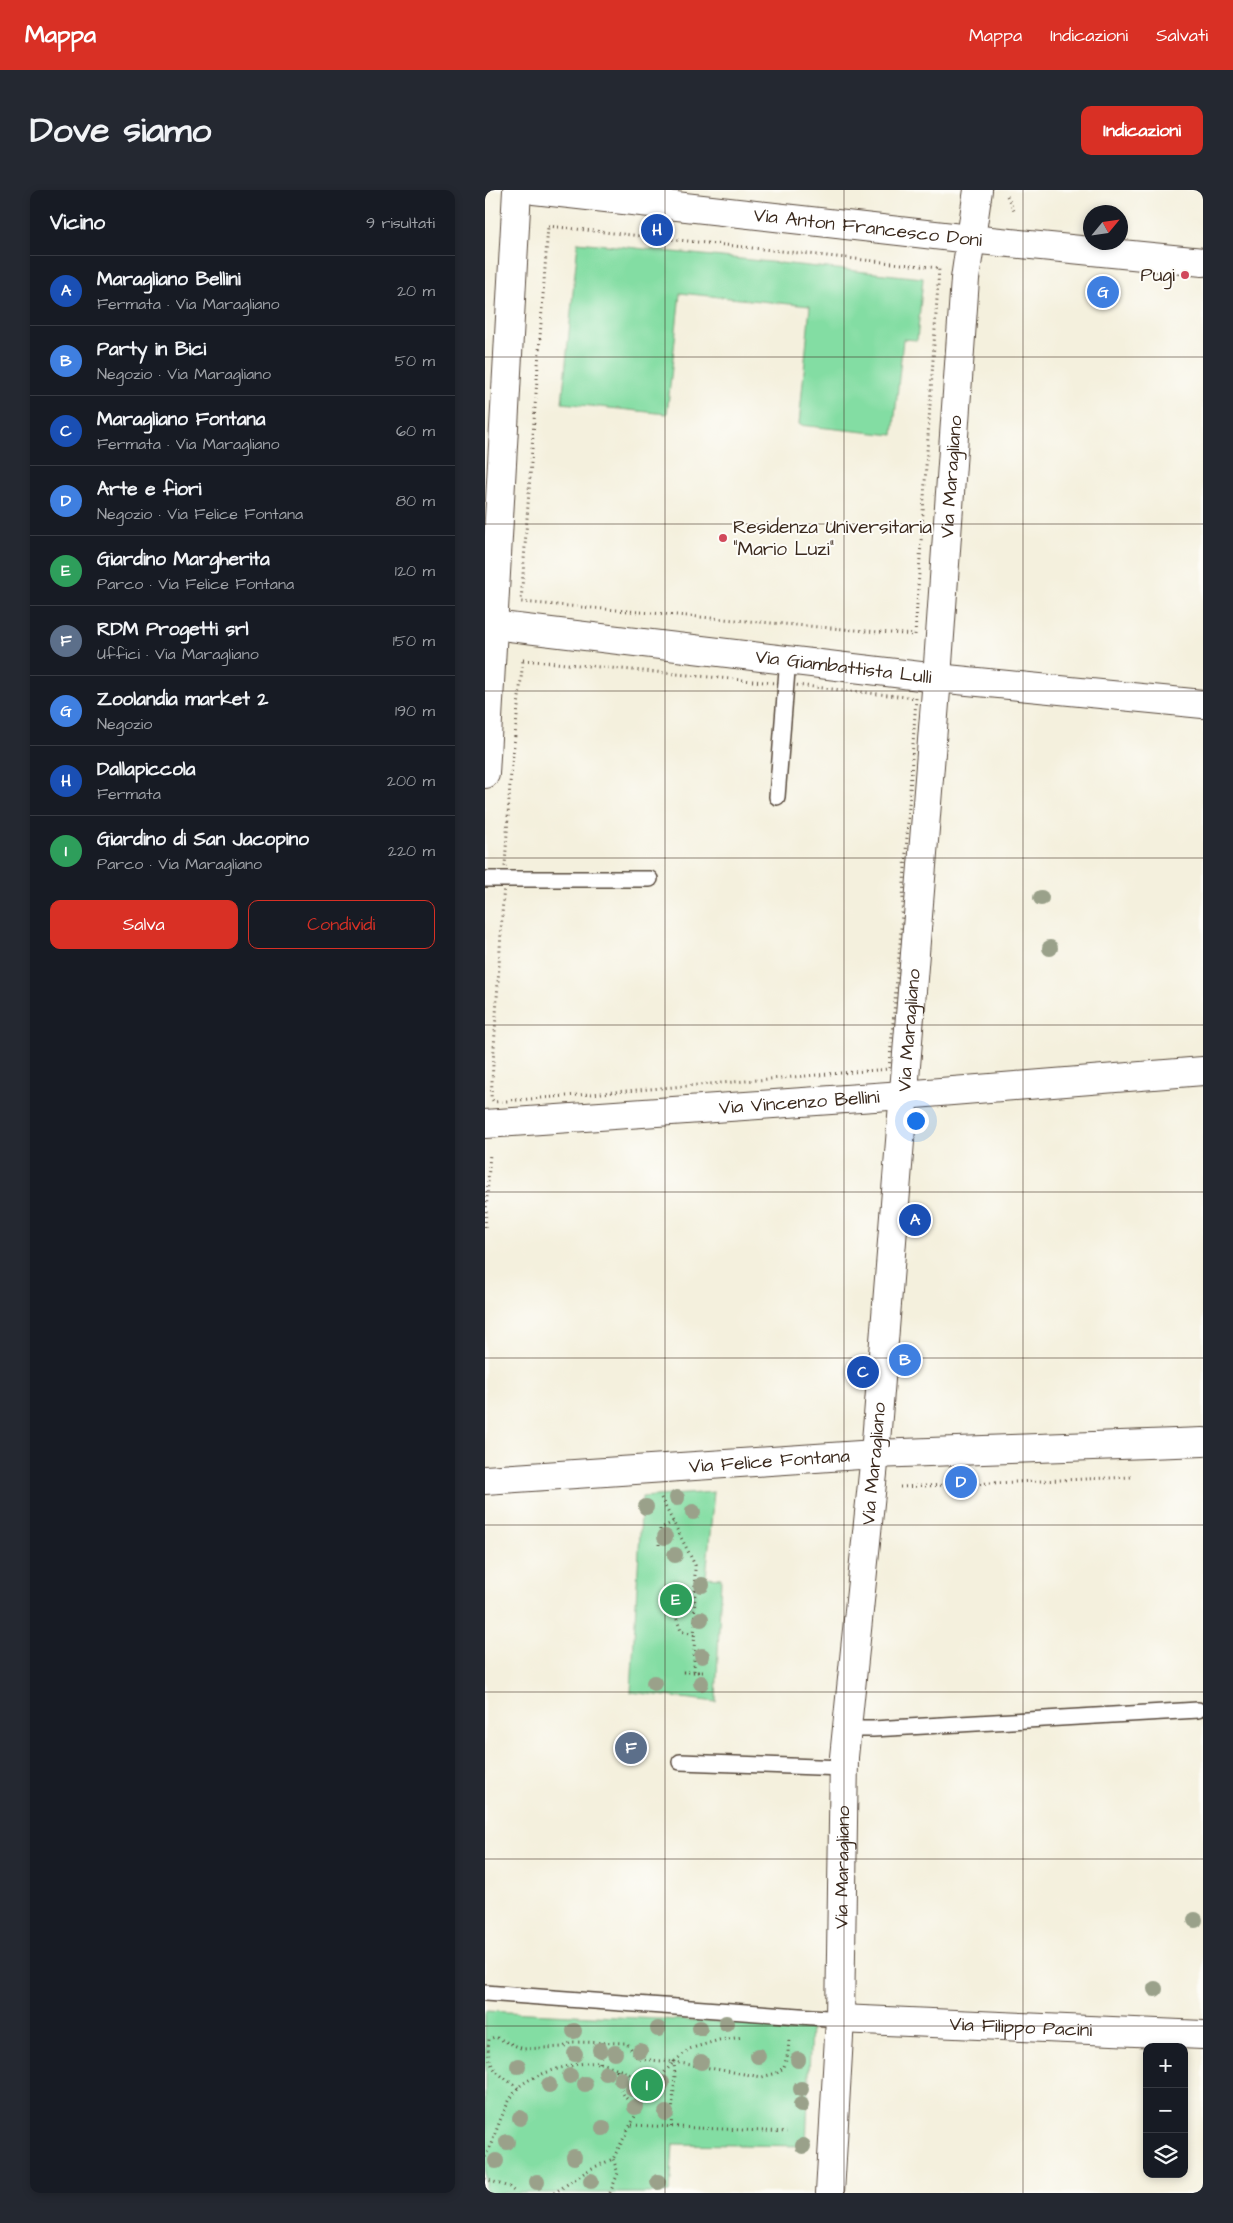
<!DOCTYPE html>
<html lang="it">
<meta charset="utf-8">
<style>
:root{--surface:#171b24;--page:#242831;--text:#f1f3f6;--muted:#9ea1a6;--line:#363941;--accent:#d93025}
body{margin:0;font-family:"Architects Daughter",sans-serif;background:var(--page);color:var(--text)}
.controls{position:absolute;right:15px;bottom:15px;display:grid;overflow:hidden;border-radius:10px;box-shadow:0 2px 8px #0003}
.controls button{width:45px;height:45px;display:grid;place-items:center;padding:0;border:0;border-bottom:1px solid var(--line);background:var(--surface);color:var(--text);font:25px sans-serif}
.compass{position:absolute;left:598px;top:15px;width:45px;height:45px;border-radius:50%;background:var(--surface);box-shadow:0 2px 8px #0003;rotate:61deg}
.you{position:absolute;left:430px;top:930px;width:18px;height:18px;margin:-12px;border:4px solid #fff;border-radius:50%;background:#1a73e8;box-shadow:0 0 0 8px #1a73e833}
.badge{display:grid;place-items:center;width:32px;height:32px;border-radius:50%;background:var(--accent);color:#fff;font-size:16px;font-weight:700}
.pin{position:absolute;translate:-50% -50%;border:2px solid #fff;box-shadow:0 1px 5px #0006}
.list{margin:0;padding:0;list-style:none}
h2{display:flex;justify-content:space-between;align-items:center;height:65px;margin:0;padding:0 20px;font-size:21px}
h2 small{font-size:16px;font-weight:400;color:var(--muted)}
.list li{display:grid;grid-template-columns:32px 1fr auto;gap:15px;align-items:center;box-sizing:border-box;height:70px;padding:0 20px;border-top:1px solid var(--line)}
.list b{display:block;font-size:19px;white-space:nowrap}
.list p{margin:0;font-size:16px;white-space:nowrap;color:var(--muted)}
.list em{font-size:16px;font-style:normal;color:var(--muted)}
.actions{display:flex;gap:10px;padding:15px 20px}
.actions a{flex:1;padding:11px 0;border:1px solid var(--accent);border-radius:10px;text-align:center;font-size:18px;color:var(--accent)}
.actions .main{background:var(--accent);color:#fff}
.icon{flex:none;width:28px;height:28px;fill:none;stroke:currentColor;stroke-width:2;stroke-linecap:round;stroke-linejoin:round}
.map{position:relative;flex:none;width:718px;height:2003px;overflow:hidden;border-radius:10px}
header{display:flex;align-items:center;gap:30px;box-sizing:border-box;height:70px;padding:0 25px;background:var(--accent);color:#fff}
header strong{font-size:24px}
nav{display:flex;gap:28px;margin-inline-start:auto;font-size:18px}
.intro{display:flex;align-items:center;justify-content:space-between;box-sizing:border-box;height:120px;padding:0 30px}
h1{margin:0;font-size:35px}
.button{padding:12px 22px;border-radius:10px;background:var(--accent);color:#fff;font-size:18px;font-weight:700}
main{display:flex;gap:30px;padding:0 30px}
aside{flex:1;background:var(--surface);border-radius:10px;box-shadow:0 2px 8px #0003}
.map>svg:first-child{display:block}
.green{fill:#83dda3;stroke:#5f8460}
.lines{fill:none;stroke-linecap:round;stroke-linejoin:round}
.service-casing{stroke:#57483b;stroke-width:18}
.minor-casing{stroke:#57483b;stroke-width:30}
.tertiary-casing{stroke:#57483b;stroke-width:30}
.path{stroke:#57483b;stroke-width:3;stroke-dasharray:1 4;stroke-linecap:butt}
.service{stroke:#fff;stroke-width:15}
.minor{stroke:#fff;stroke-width:28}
.tertiary{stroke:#fff;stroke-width:28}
.tree{fill:#9aa18a}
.grid{fill:none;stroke:#3b2a1e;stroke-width:1;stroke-opacity:0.55}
.poi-dot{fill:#d1495b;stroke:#fdfcf7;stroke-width:2}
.labels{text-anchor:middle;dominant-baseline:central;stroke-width:4;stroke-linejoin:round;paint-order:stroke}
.street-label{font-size:19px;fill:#3b2a1e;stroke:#fdfcf7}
.poi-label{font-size:19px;fill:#3b2a1e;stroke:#fdfcf7;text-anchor:end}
</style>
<header>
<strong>Mappa</strong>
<nav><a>Mappa</a><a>Indicazioni</a><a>Salvati</a></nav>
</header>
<div class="intro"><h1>Dove siamo</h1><a class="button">Indicazioni</a></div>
<main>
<aside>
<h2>Vicino<small>9 risultati</small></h2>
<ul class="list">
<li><span class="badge" style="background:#1a4fb4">A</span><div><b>Maragliano Bellini</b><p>Fermata · Via Maragliano</p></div><em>20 m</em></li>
<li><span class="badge" style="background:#3f7fe0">B</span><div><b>Party in Bici</b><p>Negozio · Via Maragliano</p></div><em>50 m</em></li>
<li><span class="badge" style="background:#1a4fb4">C</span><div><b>Maragliano Fontana</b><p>Fermata · Via Maragliano</p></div><em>60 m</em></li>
<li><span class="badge" style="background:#3f7fe0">D</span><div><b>Arte e fiori</b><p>Negozio · Via Felice Fontana</p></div><em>80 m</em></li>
<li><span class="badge" style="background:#2e9e5b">E</span><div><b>Giardino Margherita</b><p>Parco · Via Felice Fontana</p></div><em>120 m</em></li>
<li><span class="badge" style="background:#5c6f8a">F</span><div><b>RDM Progetti srl</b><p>Uffici · Via Maragliano</p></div><em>150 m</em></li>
<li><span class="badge" style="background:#3f7fe0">G</span><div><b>Zoolandia market 2</b><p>Negozio</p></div><em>190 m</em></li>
<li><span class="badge" style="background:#1a4fb4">H</span><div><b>Dallapiccola</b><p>Fermata</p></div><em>200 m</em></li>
<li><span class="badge" style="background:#2e9e5b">I</span><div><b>Giardino di San Jacopino</b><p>Parco · Via Maragliano</p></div><em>220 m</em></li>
</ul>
<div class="actions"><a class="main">Salva</a><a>Condividi</a></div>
</aside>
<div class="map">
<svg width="718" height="2003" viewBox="0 0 718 2003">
<rect width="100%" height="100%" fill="#fdfcf7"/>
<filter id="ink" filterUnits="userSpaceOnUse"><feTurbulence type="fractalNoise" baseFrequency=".02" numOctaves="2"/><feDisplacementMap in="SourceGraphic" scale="10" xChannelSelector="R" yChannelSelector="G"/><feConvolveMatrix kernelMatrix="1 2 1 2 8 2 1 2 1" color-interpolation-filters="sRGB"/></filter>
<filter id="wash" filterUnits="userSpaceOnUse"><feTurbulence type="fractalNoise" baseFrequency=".0096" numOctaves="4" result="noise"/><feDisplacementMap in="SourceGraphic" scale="20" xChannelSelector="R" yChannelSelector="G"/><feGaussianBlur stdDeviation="1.12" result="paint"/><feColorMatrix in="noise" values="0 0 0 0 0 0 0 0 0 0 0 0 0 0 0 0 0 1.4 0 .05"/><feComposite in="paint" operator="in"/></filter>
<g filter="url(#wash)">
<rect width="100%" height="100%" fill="#f4f0dd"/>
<g class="green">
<polygon points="93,52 438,88 432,150 418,149 408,245 314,235 325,116 195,103 182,224 77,213"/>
<polygon points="229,1302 221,1387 236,1388 231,1512 146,1502 157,1307"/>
<polygon points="0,1821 326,1836 321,1956 188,1954 185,2003 0,2003"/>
</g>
</g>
<g filter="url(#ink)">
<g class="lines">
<g class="service-casing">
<g id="service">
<polyline points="292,607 303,468"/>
<polyline points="0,689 165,689"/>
<polyline points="363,1539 388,1539 713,1520"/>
<polyline points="195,1572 359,1578"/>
<polyline points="0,1803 355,1829"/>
</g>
</g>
<g class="minor-casing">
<g id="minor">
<path id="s1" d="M 0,434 L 452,488 L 718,514"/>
<polyline points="0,584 32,0"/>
<path id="s2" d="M 0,934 L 418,905 L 718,881"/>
<path id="s3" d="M 0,1290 L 390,1264 L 718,1252"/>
<path id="s4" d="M 355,1829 L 718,1845"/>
<path id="s5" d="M 345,2003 L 355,1829 L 359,1567 L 390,1264 L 452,488 L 480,89 L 493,0"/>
</g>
</g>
<g class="tertiary-casing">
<g id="tertiary">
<path id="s6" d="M 49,0 L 485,49 L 718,72"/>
</g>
</g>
<g class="path">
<polyline points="522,6 530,23"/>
<polygon points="63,36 454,78 430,445 36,412"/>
<polygon points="38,470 301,494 431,508 415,754 404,879 9,912 6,908 25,593"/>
<polyline points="0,1037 5,963"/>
<polyline points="415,1297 646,1287"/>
<polyline points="176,1308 210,1375 209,1482 218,1482 196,1482 209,1482"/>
<polyline points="174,1355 175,1339 188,1332"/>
<polyline points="209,1444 196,1441 191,1427 195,1416 210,1412"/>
<polyline points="115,1873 116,1852"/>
<path d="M 132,1880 C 132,1898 140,1910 154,1920"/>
<path d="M 33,1898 C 13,1883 0,1878 4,1849 L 10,1847 L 38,1859 L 78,1857 L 87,1852 L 142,1853 L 153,1869 L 189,1872"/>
<polyline points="147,1935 302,1942"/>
<polyline points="186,1937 190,1885 189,1872 277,1887 292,1883 299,1877 303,1863 304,1848"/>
<path d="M 0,1967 C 11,1946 17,1917 33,1898 C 45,1884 97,1870 115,1873 C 124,1875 140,1881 147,1886 C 153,1891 157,1903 158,1910"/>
<polyline points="0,1989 24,1997 31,2003"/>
<polyline points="69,2003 105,1979 128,1969 164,1899 189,1872 204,1859 234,1850 258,1847"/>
<polyline points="125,2003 133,1983 128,1969"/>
</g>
<use href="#service" class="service"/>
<use href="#minor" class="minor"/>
<use href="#tertiary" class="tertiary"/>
</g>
<g class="tree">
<circle cx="556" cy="708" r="8"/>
<circle cx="565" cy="758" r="8"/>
<circle cx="192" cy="1308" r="8"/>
<circle cx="161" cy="1317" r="8"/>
<circle cx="208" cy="1322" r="8"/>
<circle cx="180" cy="1347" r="8"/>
<circle cx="190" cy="1365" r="8"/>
<circle cx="217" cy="1395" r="8"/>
<circle cx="216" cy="1429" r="8"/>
<circle cx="217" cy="1466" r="8"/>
<circle cx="169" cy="1493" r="8"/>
<circle cx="216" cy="1493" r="8"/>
<circle cx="710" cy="1730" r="8"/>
<circle cx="670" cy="1799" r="8"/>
<circle cx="241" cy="1833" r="8"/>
<circle cx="215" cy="1838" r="8"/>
<circle cx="173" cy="1839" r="8"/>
<circle cx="89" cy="1841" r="8"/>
<circle cx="115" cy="1860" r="8"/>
<circle cx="155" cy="1861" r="8"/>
<circle cx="130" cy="1863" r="8"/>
<circle cx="90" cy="1864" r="8"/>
<circle cx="273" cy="1866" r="8"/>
<circle cx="313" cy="1870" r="8"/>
<circle cx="216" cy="1872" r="8"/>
<circle cx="33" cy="1876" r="8"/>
<circle cx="121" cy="1883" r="8"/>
<circle cx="85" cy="1886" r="8"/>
<circle cx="136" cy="1889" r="8"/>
<circle cx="177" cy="1893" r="8"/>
<circle cx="100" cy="1894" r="8"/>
<circle cx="64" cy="1895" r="8"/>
<circle cx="148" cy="1899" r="8"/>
<circle cx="316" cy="1899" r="8"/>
<circle cx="316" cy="1915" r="8"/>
<circle cx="150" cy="1917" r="8"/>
<circle cx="181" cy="1923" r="8"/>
<circle cx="35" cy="1928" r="8"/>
<circle cx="118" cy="1938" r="8"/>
<circle cx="22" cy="1952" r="8"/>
<circle cx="318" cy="1956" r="8"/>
<circle cx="89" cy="1967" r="8"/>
<circle cx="11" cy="1971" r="8"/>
<circle cx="106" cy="1991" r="8"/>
<circle cx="52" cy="1992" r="8"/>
<circle cx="173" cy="1992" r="8"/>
</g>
</g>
<path class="grid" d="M 180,0 L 180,2003M 359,0 L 359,2003M 538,0 L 538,2003M 0,167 L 718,167M 0,334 L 718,334M 0,501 L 718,501M 0,668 L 718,668M 0,835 L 718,835M 0,1002 L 718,1002M 0,1168 L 718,1168M 0,1335 L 718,1335M 0,1502 L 718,1502M 0,1669 L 718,1669M 0,1836 L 718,1836"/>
<g class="poi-dot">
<circle cx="700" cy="85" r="5"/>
<circle cx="238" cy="348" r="5"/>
</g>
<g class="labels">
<g class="street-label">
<text stroke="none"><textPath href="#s6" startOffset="336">Via Anton Francesco Doni</textPath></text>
<text stroke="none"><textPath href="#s5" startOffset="1721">Via Maragliano</textPath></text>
<text stroke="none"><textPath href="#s1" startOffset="361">Via Giambattista Lulli</textPath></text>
<text stroke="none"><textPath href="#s5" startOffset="1166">Via Maragliano</textPath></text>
<text stroke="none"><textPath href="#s2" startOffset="315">Via Vincenzo Bellini</textPath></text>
<text stroke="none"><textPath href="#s3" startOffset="285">Via Felice Fontana</textPath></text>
<text stroke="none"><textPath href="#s5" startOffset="731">Via Maragliano</textPath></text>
<text stroke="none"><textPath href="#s5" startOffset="326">Via Maragliano</textPath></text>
<text stroke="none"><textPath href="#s4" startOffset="181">Via Filippo Pacini</textPath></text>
</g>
<g class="poi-label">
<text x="690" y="85">Pugi</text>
<text x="248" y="337" text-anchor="start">Residenza Universitaria<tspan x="248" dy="22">"Mario Luzi"</tspan></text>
</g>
</g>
</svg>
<div class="controls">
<button>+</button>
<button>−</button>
<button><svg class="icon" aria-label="layers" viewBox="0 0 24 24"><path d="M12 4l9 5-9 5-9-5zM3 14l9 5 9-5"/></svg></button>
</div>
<svg class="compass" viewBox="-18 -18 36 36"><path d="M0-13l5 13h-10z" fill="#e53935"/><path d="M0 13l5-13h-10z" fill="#9ea1a6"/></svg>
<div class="you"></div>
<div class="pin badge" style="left:430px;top:1030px;background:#1a4fb4">A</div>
<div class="pin badge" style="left:420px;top:1170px;background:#3f7fe0">B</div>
<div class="pin badge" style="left:378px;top:1182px;background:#1a4fb4">C</div>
<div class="pin badge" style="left:476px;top:1292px;background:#3f7fe0">D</div>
<div class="pin badge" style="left:191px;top:1410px;background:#2e9e5b">E</div>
<div class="pin badge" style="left:146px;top:1558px;background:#5c6f8a">F</div>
<div class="pin badge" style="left:618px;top:102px;background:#3f7fe0">G</div>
<div class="pin badge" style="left:172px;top:40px;background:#1a4fb4">H</div>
<div class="pin badge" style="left:162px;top:1895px;background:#2e9e5b">I</div>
</div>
</main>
